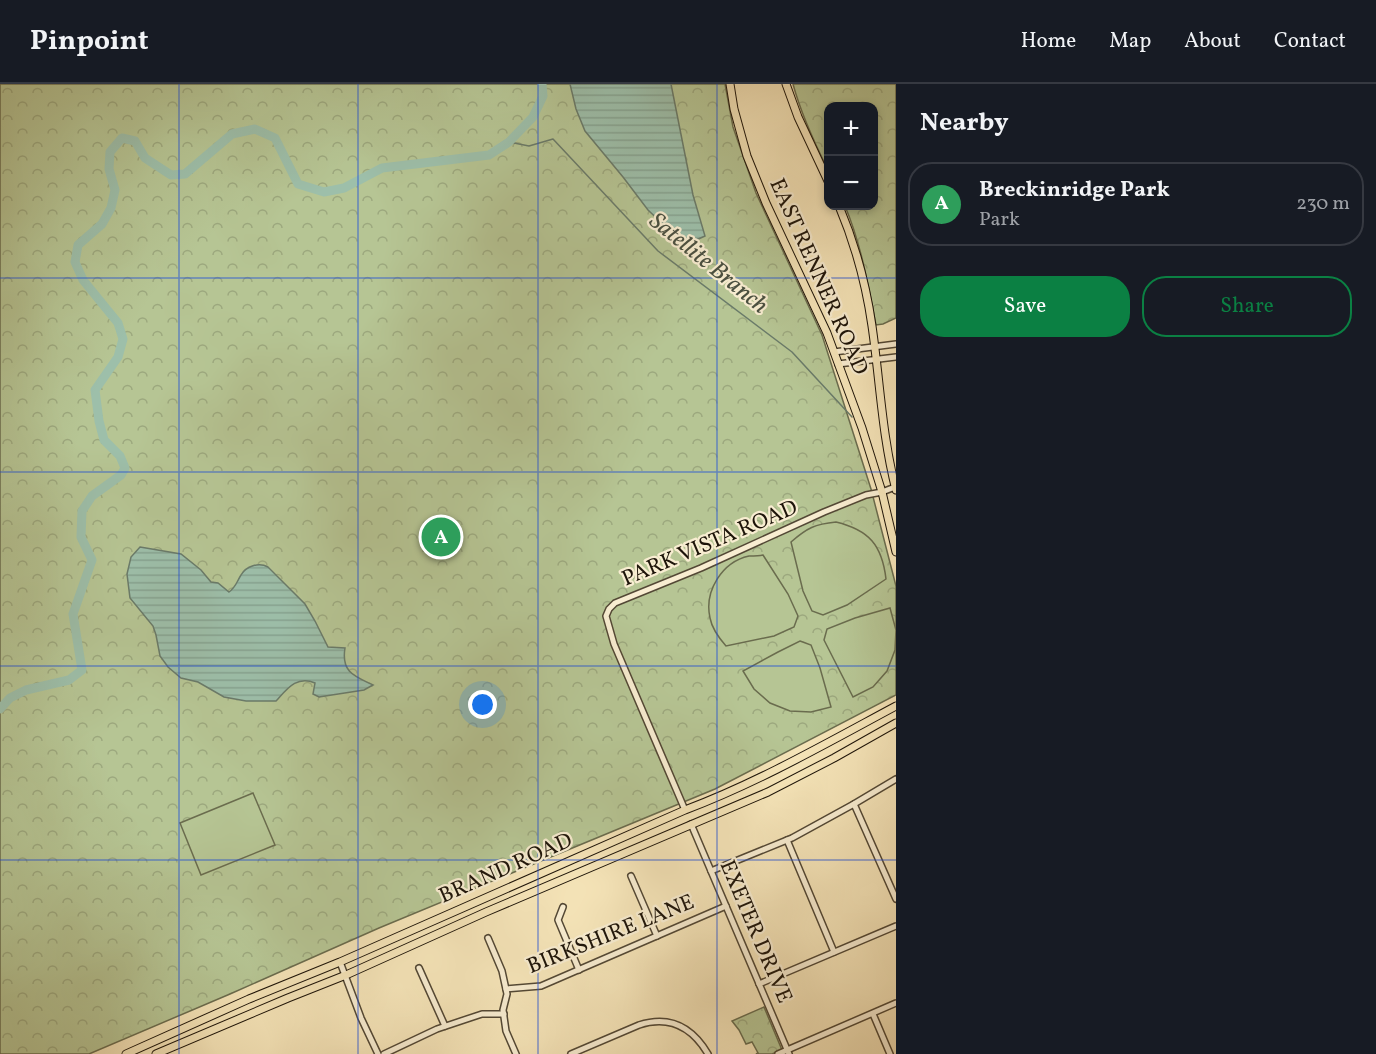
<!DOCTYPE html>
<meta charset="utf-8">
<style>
:root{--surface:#171b24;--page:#242831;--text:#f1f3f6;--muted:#9ea1a6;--line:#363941;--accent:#0b8043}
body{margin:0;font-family:Vollkorn,serif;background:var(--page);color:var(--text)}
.controls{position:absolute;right:18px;top:18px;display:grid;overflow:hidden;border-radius:12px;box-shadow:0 3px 9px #0003}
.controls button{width:54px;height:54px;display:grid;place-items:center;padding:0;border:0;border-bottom:2px solid var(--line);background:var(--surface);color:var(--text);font:30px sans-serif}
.you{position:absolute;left:483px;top:621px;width:21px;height:21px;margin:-15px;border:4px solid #fff;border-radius:50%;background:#1a73e8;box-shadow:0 0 0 9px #1a73e833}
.badge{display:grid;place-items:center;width:39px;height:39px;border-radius:50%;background:var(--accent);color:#fff;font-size:20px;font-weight:700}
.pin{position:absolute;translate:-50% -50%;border:3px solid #fff;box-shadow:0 2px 6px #0006}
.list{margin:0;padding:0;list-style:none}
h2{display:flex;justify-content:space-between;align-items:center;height:78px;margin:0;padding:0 24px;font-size:26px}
h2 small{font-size:20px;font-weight:400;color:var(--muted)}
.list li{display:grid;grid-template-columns:39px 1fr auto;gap:18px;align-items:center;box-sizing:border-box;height:84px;margin:0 12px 12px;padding:0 12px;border:2px solid var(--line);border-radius:24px}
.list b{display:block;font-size:22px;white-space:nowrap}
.list p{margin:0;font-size:20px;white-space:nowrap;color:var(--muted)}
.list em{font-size:20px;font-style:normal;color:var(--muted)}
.actions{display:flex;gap:12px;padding:18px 24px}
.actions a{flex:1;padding:14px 0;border:2px solid var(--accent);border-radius:24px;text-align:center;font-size:21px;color:var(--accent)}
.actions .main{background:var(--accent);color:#fff}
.map{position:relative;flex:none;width:896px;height:970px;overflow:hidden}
header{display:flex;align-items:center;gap:36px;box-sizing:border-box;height:84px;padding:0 30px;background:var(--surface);border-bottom:2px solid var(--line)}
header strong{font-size:28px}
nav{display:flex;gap:33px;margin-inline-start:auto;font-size:21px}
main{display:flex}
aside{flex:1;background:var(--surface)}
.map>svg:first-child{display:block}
.park{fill:url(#park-crowns);stroke:#6a6c4e;stroke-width:1.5}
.pitch{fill:#b6c594;stroke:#6a6c4e;stroke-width:1.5}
.water{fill:url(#water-rules);stroke:#6a7b6a;stroke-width:1.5}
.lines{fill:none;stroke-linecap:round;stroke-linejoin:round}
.stream{stroke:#6a7b6a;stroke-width:1.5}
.river{stroke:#9dbfaa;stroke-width:9}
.minor-casing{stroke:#534835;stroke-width:8}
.major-casing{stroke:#1d1409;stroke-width:9}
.minor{stroke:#f8edd1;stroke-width:5}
.major{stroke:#f5e4b8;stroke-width:7}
.grid{fill:none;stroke:#1d4ed8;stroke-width:1.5;stroke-opacity:0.55}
.labels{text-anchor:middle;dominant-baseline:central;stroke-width:4.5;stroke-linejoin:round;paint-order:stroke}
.street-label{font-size:22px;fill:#1d1409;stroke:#f8edd1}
.water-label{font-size:24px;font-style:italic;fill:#4a5041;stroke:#f8edd1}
</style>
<header>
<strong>Pinpoint</strong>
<nav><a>Home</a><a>Map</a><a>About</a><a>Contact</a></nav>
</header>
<main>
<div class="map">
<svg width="896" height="970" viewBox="0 0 896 970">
<defs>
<pattern id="park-crowns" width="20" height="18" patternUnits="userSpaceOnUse" patternTransform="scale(1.5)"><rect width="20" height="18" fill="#b6c594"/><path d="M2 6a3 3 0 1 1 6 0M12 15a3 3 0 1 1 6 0" fill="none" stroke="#9ca87e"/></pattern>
<pattern id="water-rules" width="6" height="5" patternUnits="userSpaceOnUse" patternTransform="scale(1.5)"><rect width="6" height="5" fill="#9dbfaa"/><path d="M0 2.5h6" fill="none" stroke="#87a391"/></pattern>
</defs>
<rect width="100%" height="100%" fill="#f5e4b8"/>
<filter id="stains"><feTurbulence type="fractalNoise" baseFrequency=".00333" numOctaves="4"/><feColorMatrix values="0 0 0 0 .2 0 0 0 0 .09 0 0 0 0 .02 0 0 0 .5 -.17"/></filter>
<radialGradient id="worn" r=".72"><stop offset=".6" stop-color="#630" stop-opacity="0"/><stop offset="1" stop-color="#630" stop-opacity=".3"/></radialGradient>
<g class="park">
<polygon points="0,0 725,0 733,43 756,109 822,251 871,405 896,502 896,611 715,705 379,844 230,910 89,970 0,970"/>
<path d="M 793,0 L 896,0 L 896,234 L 883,240 L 876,241 C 868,200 861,160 845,122 L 874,122 L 874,22 L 828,22 L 828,86 C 814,58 801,30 793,0 Z"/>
<polygon points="764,923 782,966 772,970 756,970 758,969 752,958 746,960 739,946 732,937"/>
</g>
<g class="pitch">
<path d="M 836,438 C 869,446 882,461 886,495 L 847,521 L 823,531 L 812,527 L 803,507 L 791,458 C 807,444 815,440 836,438 Z"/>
<path d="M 763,471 L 788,510 L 798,532 L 794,543 L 774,552 L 726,562 C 719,554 712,545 710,534 C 704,507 722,478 749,472 C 754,472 759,472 763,471 Z"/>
<polygon points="890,524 896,546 895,566 887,587 873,603 853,613 824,556 827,545 855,534"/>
<polygon points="800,557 811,561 820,584 831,623 811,628 790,627 770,619 754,605 743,587 778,568"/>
<polygon points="253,709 275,761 201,791 180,739"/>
</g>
<g class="water">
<polygon points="570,0 671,0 693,111 705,152 685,161 648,126 623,93 585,47 576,25"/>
<path d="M 140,463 L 181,470 L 201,486 L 211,498 L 218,499 L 229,508 C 236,503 236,499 241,491 C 246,482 259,478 268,483 L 305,520 L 315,537 L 328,563 L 345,564 C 341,588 354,592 373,601 L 364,606 L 319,613 L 313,610 L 315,599 C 297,591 287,605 276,617 L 246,617 L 224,613 L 198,598 L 181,594 L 168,583 L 160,572 L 156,551 L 153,542 L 130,514 L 127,490 L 131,473 Z"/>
</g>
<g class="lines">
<polyline class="stream" points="509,58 529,62 553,55 658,167 792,268 852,333"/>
<polyline class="river" points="0,625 10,614 26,606 69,596 82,586 73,530 92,476 81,453 82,427 92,412 121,391 125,384 120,372 104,356 99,337 95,306 118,273 123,255 118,239 83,196 75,178 78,161 102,140 111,124 115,106 109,85 110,68 122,54 135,57 145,74 171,91 185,90 232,50 255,45 275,54 298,100 324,108 344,104 382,84 489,71 509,58 533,33 543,12 542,0"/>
<g class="minor-casing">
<g id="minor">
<polyline points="834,268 896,260"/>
<polyline points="838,280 896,273"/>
<polyline points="854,720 896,815"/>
<polyline points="685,726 614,560 606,532 609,525 615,519 701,484 824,428 866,411 882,408 895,403"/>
<polyline points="691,740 789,970"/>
<polyline points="787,756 834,868"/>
<polyline points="711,787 792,754 854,720 896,695"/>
<polyline points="631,792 657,852"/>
<polyline points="563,823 558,836 579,886"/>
<polyline points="488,854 502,887 507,910 503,926 506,947 516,970"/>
<polyline points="340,878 361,934 378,970"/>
<polyline points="419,884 445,942"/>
<polyline points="759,900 896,842"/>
<polyline points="506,905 541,902 726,822"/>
<polyline points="873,930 890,970"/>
<polyline points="384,970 437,945 482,930 504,930"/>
<path d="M 571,970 L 639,941 C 670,931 692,943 708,970"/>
<polyline points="778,970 896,919"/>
</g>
</g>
<g class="major-casing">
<g id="major">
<polyline points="730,0 734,25 747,72 766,119 827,249 862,344 882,408 896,468"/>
<polyline points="786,0 798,33 828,97"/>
<path d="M 839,122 C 855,160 866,200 872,242 C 880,297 882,352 896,406"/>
<path d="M 126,970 L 249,915 L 340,878 L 685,726 C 759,698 827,659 896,622"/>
<polyline points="156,970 288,914 346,891 486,828 768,708 834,674 896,639"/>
</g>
</g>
<use href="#minor" class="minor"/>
<use href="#major" class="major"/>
</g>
<path class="grid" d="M 179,0 L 179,970M 358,0 L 358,970M 538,0 L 538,970M 717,0 L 717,970M 0,194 L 896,194M 0,388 L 896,388M 0,582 L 896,582M 0,776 L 896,776"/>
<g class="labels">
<g class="street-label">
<text transform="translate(818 193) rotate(66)">EAST RENNER ROAD</text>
<text transform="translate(710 460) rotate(-23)">PARK VISTA ROAD</text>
<text transform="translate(506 785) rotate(-24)">BRAND ROAD</text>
<text transform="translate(755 848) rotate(67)">EXETER DRIVE</text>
<text transform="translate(611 851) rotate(-22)">BIRKSHIRE LANE</text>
</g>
<g class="water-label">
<text transform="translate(708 180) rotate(39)">Satellite Branch</text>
</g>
</g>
<rect width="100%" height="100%" filter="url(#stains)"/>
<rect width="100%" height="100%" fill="url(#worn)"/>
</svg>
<div class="controls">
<button>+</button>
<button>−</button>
</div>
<div class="you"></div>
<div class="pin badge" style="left:441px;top:453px;background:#2e9e5b">A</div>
</div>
<aside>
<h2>Nearby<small></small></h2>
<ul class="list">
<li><span class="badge" style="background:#2e9e5b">A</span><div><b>Breckinridge Park</b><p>Park</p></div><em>230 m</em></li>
</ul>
<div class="actions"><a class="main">Save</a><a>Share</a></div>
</aside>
</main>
